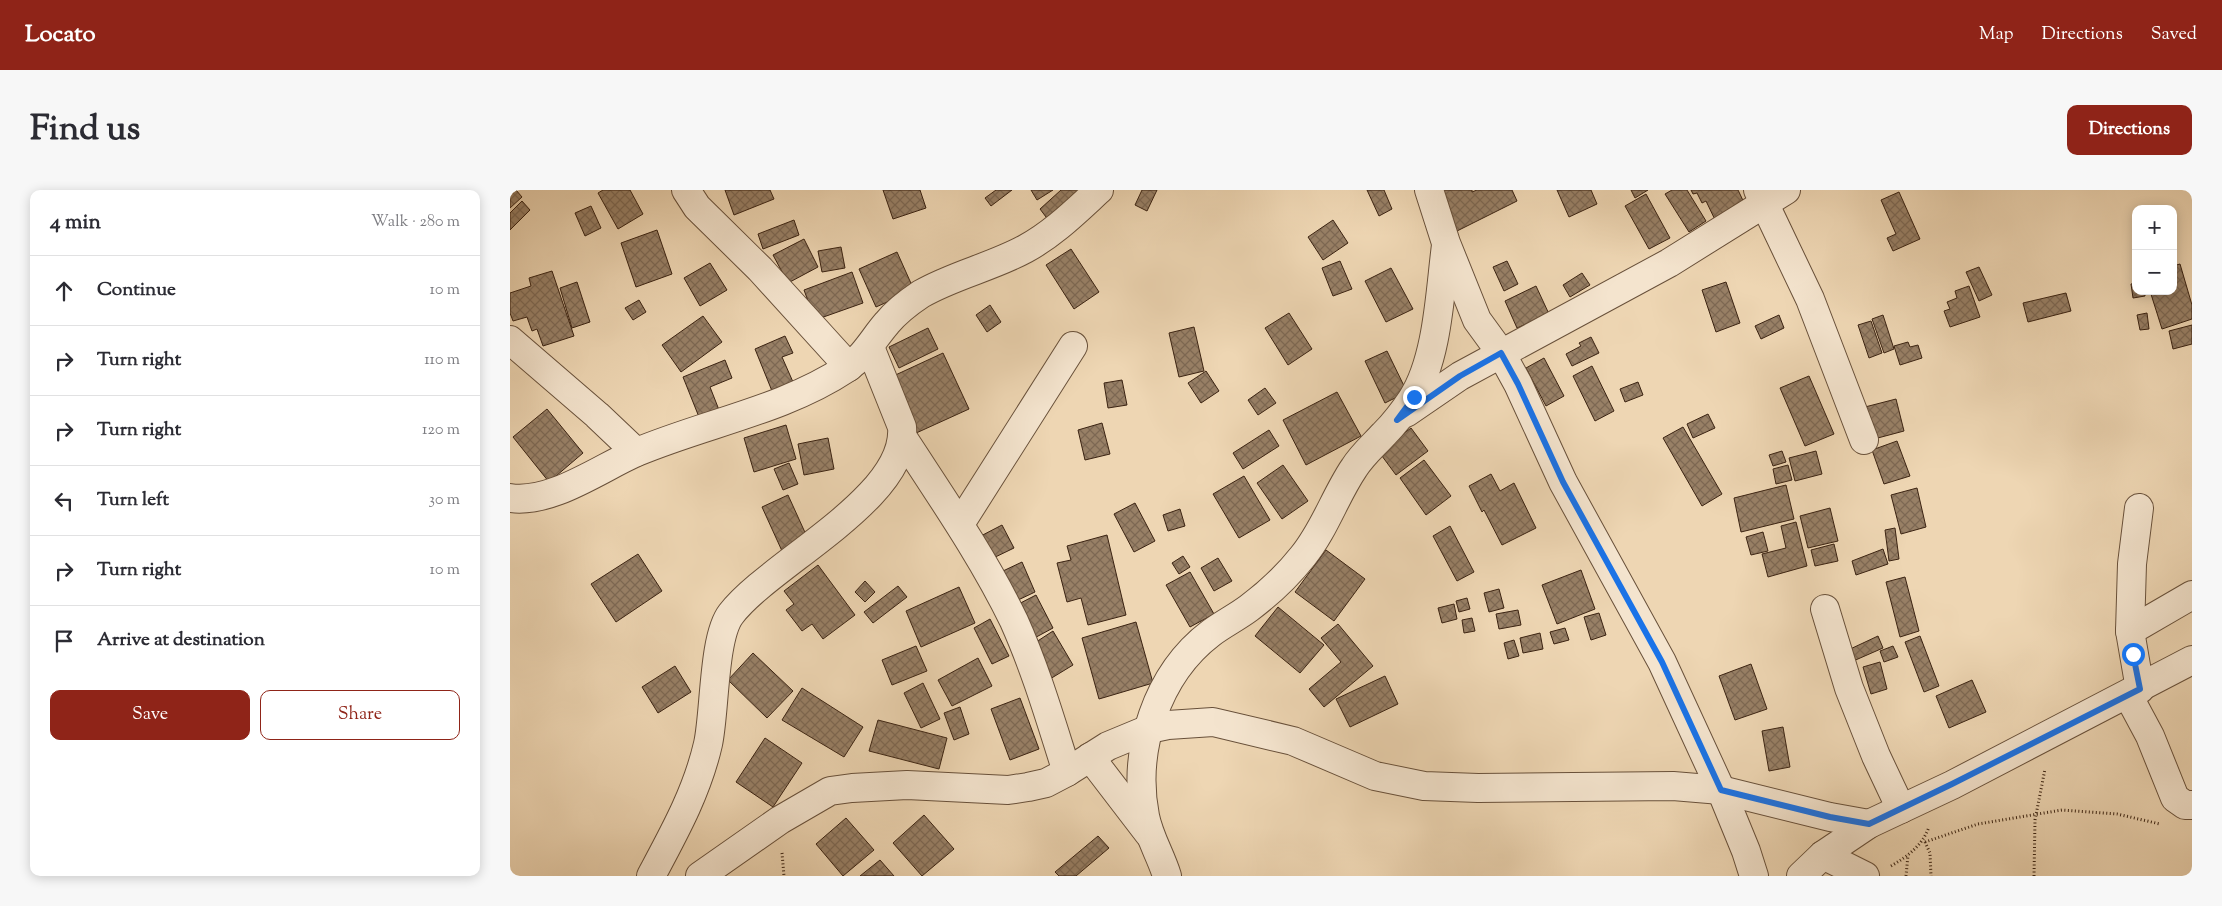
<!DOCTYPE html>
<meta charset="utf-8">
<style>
:root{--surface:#fff;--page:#f7f7f7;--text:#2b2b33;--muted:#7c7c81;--line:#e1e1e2;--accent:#8f2418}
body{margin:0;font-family:"Sorts Mill Goudy",serif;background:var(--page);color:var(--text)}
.controls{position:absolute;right:15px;top:15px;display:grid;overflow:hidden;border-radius:10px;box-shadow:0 2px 12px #0003}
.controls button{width:45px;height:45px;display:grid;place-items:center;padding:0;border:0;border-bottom:1px solid var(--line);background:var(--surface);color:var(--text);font:25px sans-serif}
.stop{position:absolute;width:15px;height:15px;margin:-11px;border:4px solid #1a73e8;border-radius:50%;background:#fff}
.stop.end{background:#1a73e8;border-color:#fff;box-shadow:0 1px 5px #0008}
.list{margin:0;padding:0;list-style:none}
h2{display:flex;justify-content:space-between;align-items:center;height:65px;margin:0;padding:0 20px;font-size:21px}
h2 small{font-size:16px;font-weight:400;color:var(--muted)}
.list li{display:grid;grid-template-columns:32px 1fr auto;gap:15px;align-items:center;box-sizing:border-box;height:70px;padding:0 20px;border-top:1px solid var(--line)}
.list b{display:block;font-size:19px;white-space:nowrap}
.list em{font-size:16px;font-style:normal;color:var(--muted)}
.actions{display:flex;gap:10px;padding:15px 20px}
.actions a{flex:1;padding:11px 0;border:1px solid var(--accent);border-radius:10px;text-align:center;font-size:18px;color:var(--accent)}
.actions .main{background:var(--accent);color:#fff}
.icon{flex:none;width:28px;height:28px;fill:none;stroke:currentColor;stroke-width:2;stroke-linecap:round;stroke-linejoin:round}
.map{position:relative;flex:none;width:1682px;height:686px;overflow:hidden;border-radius:10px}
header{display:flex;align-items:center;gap:30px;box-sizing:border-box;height:70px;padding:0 25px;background:var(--accent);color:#fff}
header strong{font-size:24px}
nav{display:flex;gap:28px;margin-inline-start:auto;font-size:18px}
.intro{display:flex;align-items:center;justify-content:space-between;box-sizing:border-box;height:120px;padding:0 30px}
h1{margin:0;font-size:35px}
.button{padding:12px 22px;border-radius:10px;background:var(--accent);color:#fff;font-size:18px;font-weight:700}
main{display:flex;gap:30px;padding:0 30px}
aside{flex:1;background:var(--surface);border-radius:10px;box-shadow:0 2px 12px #0003}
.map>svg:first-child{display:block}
.building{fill:url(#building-cross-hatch);stroke:#3b2312}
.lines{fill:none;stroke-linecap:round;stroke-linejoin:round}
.minor-casing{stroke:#68503a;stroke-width:30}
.path{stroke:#3b2312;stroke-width:3;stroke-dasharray:1 2.5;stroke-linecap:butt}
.minor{stroke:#f4e4ce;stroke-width:28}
.route{stroke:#1a73e8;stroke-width:6}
</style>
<header>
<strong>Locato</strong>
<nav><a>Map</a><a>Directions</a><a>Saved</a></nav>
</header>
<div class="intro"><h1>Find us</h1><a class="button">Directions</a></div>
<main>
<aside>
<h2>4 min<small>Walk · 280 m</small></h2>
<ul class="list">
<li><svg class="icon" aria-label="ahead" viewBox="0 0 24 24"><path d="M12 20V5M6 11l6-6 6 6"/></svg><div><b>Continue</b></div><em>10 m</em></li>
<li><svg class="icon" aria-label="right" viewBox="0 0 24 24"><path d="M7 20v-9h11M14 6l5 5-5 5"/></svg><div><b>Turn right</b></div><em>110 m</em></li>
<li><svg class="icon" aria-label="right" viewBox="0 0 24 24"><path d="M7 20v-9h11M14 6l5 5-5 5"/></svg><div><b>Turn right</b></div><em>120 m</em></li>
<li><svg class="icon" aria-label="left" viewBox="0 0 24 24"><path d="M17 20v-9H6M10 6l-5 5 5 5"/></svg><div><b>Turn left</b></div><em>30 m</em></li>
<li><svg class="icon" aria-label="right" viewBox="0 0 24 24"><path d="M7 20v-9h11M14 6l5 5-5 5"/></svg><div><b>Turn right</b></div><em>10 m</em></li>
<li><svg class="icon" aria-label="arrive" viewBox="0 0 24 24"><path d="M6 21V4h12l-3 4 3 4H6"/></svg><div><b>Arrive at destination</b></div></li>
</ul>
<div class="actions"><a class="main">Save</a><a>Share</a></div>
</aside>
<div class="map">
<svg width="1682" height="686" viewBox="0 0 1682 686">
<defs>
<pattern id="building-cross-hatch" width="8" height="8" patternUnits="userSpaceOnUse" patternTransform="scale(1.25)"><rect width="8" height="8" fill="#988066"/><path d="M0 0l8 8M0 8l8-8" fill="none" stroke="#7d6853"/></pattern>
</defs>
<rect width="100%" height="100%" fill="#eed6b3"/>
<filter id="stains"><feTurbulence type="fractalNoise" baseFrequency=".004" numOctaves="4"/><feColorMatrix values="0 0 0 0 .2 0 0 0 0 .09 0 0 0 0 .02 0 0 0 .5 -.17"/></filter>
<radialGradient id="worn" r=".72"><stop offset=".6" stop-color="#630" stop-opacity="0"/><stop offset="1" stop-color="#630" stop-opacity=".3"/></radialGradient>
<g class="building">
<polygon points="0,0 6,0 12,7 0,18"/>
<polygon points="93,0 120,0 133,24 108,39 88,3"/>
<polygon points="215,0 260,0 264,9 224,25"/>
<polygon points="373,0 410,0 416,18 383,29"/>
<polygon points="486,0 502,0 481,16 475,8"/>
<polygon points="521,0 543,0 527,10"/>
<polygon points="551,0 572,0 539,31 530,19"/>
<polygon points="632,0 647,0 637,21 625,15"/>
<polygon points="857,0 874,0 882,19 869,26"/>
<polygon points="925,0 962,0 962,2 967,0 1002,0 1007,11 945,42"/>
<polygon points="1047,0 1081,0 1087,14 1059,27"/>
<polygon points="1121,0 1138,0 1125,8"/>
<polygon points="1162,0 1177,0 1196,31 1179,42 1155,4"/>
<polygon points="1181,0 1228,0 1238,21 1208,36 1196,11 1192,13 1187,3 1183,4"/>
<polygon points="1389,2 1410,49 1383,61 1377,48 1386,44 1371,10"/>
<polygon points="1136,4 1160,48 1139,59 1115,16"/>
<polygon points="12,11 20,20 0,40 0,23"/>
<polygon points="81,16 91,38 75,46 65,23"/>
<polygon points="284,30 289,45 253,59 248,44"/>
<polygon points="823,30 838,53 813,70 798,47"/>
<polygon points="147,40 162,84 126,97 111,53"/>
<polygon points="294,49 308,77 278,93 263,65"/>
<polygon points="331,57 335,78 312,82 308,61"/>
<polygon points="561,59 589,102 564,119 536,75"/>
<polygon points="387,62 404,100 366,117 349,79"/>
<polygon points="830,71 842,99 823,106 812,78"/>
<polygon points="997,71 1008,94 994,101 983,77"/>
<polygon points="200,73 217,100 190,116 174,88"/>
<polygon points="1670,74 1682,115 1682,129 1652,139 1640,101 1663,101 1663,76"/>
<polygon points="1469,77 1482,105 1469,111 1456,82"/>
<polygon points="881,78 903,119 876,132 855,91"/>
<polygon points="42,81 64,146 33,156 27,139 22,141 17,127 3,131 0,123 0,103 21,96 19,88"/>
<polygon points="342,82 353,113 305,130 294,100"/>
<polygon points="1072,83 1080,95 1060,107 1053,95"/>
<polygon points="67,92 80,132 62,138 50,98"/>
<polygon points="1216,92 1230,133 1206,142 1192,100"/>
<polygon points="1626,93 1626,101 1635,101 1635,106 1623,108 1621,94"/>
<polygon points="1026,96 1039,124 1007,138 995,111"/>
<polygon points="1459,96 1470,127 1440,137 1434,121 1440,119 1437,112 1447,108 1445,101"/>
<polygon points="1556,103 1561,121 1518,132 1513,113"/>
<polygon points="129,110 136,122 123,130 115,118"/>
<polygon points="480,115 491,132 477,142 466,125"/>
<polygon points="779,123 802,159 778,175 755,138"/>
<polygon points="1637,123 1639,139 1630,140 1627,125"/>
<polygon points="1269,125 1274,138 1251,149 1245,136"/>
<polygon points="1373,125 1384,159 1374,163 1362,129"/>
<polygon points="193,126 212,152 171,182 152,155"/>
<polygon points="1361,131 1372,163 1359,168 1348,135"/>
<polygon points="1682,135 1682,154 1663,159 1659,141"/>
<polygon points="684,137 694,181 669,187 659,143"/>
<polygon points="418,138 428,159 389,178 379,157"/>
<polygon points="275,146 283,163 272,167 283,192 262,201 245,159"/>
<polygon points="1081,147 1089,163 1062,176 1056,164 1071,156 1069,153"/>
<polygon points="1398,152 1400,157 1408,155 1412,168 1390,175 1384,156"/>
<polygon points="877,161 897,202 875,213 855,171"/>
<polygon points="433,163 459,219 404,244 379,188"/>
<polygon points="1034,168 1054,206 1036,216 1016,178"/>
<polygon points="215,170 222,188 200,197 211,225 191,232 173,187"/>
<polygon points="1082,176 1104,221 1085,231 1063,186"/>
<polygon points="696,181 709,201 691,213 678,193"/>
<polygon points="1299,186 1324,244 1295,256 1270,198"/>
<polygon points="612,190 617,215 598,218 594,193"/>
<polygon points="1128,192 1133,205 1115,212 1110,199"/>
<polygon points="755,198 766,213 748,225 738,210"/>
<polygon points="827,202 851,246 796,275 773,230"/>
<polygon points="1386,209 1394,241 1364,249 1355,217"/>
<polygon points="37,219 73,263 39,292 3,247"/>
<polygon points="1198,224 1205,238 1183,248 1177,234"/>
<polygon points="592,233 600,264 575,270 568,240"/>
<polygon points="276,235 286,269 244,282 234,248"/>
<polygon points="1173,237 1212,304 1192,316 1153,248"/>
<polygon points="901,238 918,261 886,285 869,262"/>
<polygon points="759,240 769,256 733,279 723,263"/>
<polygon points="318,248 324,279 294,285 288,254"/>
<polygon points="1387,251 1400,286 1374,294 1362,260"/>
<polygon points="1272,261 1276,272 1263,276 1259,265"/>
<polygon points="1306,261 1312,284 1285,291 1279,268"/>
<polygon points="914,270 941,306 916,325 890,288"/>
<polygon points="279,273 288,294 273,300 264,279"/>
<polygon points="773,275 798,311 772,329 747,293"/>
<polygon points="1278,275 1282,290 1266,294 1263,279"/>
<polygon points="981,284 990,301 1004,293 1026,338 992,355 974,320 972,322 959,296"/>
<polygon points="734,286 760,330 729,348 703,304"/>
<polygon points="1276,295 1284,329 1231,342 1224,308"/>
<polygon points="1407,298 1416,337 1391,344 1381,305"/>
<polygon points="278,305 298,349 272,361 252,317"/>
<polygon points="625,313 645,351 624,362 604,324"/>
<polygon points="1320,318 1328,351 1298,358 1290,326"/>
<polygon points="670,319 675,336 658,341 653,325"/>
<polygon points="1286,332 1297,376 1258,387 1252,364 1276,358 1271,336"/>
<polygon points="492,335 504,358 477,371 465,349"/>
<polygon points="940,336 964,382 947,391 923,346"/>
<polygon points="1385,338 1389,369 1379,371 1375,340"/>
<polygon points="1253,342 1258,361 1241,365 1236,347"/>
<polygon points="597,345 616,425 578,435 571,408 557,412 547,373 561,370 557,356"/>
<polygon points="1324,354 1328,371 1305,376 1301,360"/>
<polygon points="1373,359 1378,374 1346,385 1342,371"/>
<polygon points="816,360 855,389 824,431 785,402"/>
<polygon points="128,364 152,401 106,432 81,394"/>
<polygon points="673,366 680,377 669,384 662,373"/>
<polygon points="708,368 722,391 704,401 691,378"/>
<polygon points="512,372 525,402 506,411 493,381"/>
<polygon points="308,375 345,425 313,449 302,434 292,441 276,420 284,414 274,401"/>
<polygon points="1071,380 1085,419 1047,434 1032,395"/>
<polygon points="680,382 704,424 680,437 656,395"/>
<polygon points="1395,387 1409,441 1390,447 1376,392"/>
<polygon points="355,391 365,402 355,412 345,402"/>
<polygon points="388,396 397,407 363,433 354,422"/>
<polygon points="449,397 465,433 411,457 396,421"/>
<polygon points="989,399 994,418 979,422 974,403"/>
<polygon points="526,405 543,438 517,452 499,419"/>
<polygon points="957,408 960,419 949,422 946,411"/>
<polygon points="944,414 947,429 932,433 928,418"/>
<polygon points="768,417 814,455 790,483 745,446"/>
<polygon points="1008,420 1011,435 989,439 986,424"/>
<polygon points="1089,423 1096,445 1081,450 1074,427"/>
<polygon points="962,428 965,441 954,443 952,430"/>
<polygon points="480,429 499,466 482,474 464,438"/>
<polygon points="626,432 643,493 589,509 572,448"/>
<polygon points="828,434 863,476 814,517 799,499 831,472 811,448"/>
<polygon points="1055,438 1059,450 1044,454 1040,442"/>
<polygon points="543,441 563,475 540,489 520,456"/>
<polygon points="1030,443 1033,459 1013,463 1010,448"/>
<polygon points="1368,446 1373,458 1341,472 1336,461"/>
<polygon points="1410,446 1429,496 1414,502 1395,452"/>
<polygon points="1004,450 1009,466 998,469 994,453"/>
<polygon points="406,456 417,481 382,495 372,470"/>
<polygon points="1383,456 1388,467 1374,472 1370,461"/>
<polygon points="243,463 283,501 257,528 218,490"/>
<polygon points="468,468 482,496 442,516 428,490"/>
<polygon points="1370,472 1377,499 1361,504 1353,477"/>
<polygon points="1241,474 1257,519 1225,530 1209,486"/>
<polygon points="165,476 181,502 148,523 132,497"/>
<polygon points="875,486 888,514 840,537 826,509"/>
<polygon points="1462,490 1476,522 1439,538 1426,506"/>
<polygon points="413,493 430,529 411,538 394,503"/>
<polygon points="292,498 353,537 334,567 272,530"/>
<polygon points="510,508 529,559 500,570 481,519"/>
<polygon points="450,517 459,544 444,550 434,523"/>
<polygon points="368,530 437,548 429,579 359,561"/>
<polygon points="1273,537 1280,577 1259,581 1252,541"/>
<polygon points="255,548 292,573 263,617 226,592"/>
<polygon points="414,625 444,659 412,686 383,653"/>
<polygon points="336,628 364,660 333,686 306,654"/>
<polygon points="588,646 599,658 566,686 549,686 545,682"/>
<polygon points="370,670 384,686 350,686"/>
</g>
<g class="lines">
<g class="minor-casing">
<g id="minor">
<polyline points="176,0 187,17 250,79 339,177"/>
<polyline points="919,0 936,53 967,130 991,163 1008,194 1053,292 1152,472 1211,600 1236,661 1244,686"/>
<polyline points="1248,0 1300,109 1354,250"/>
<polyline points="0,150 87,225 126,262"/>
<polyline points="896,223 950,186 1159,73 1276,0"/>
<path d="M 393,248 C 432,308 473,367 504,431 C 526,480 541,532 557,582"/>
<path d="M 0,308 C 42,314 90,278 127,262 C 196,233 274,220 337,178 C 355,166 363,149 377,133 C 386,122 399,112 411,104 C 444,85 482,77 515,59 C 543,44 566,21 589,0"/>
<polyline points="1629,318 1622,374 1620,441 1630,499"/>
<polyline points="450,334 563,156"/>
<polyline points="1315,419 1339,498 1366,566 1391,619"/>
<polyline points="1620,441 1682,405"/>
<polyline points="1618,505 1640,546 1665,608 1675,615 1682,615"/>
<polyline points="580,567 639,644"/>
<polyline points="1313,665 1355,686"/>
<path d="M 141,686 C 164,643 187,602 198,554 C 205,523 203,447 221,424 C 260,373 398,308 392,237 L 360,157"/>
<polyline points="190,686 270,630 320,601 342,598 397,595 498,600 518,597 536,593 557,582 598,556 639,539 658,535 703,532 783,551 865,586 914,596 968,598 1163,596 1211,600 1320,627 1359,634"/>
<path d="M 657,686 C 651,666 639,647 635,626 C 622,560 647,484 701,443 C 713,434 727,427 739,418 C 759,403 778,385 793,366 C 815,339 825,306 844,278 C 853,264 863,256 874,244 C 885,233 894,221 902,209 C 928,169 930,101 936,55"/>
<polyline points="1291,686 1313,665 1359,634 1442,595 1682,470"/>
</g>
</g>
<g class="path">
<polyline points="1415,652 1468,634 1552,620 1607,624 1650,634"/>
<polyline points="1415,652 1420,663 1421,686"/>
<polyline points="272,663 274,686"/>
<path d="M 1381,676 C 1398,666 1412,656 1419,637"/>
<polyline points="1396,686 1398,665"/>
<polyline points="1524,686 1525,630 1535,579"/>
</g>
<use href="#minor" class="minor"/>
</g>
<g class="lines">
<polyline class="route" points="904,207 887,230 950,186 991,163 1008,194 1053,292 1152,472 1211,600 1320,627 1359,634 1442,594 1630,499 1623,464"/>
</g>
<rect width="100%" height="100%" filter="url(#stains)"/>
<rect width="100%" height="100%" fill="url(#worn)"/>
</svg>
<div class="controls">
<button>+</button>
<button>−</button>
</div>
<div class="stop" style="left:1623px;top:464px"></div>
<div class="stop end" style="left:904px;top:207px"></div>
</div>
</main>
